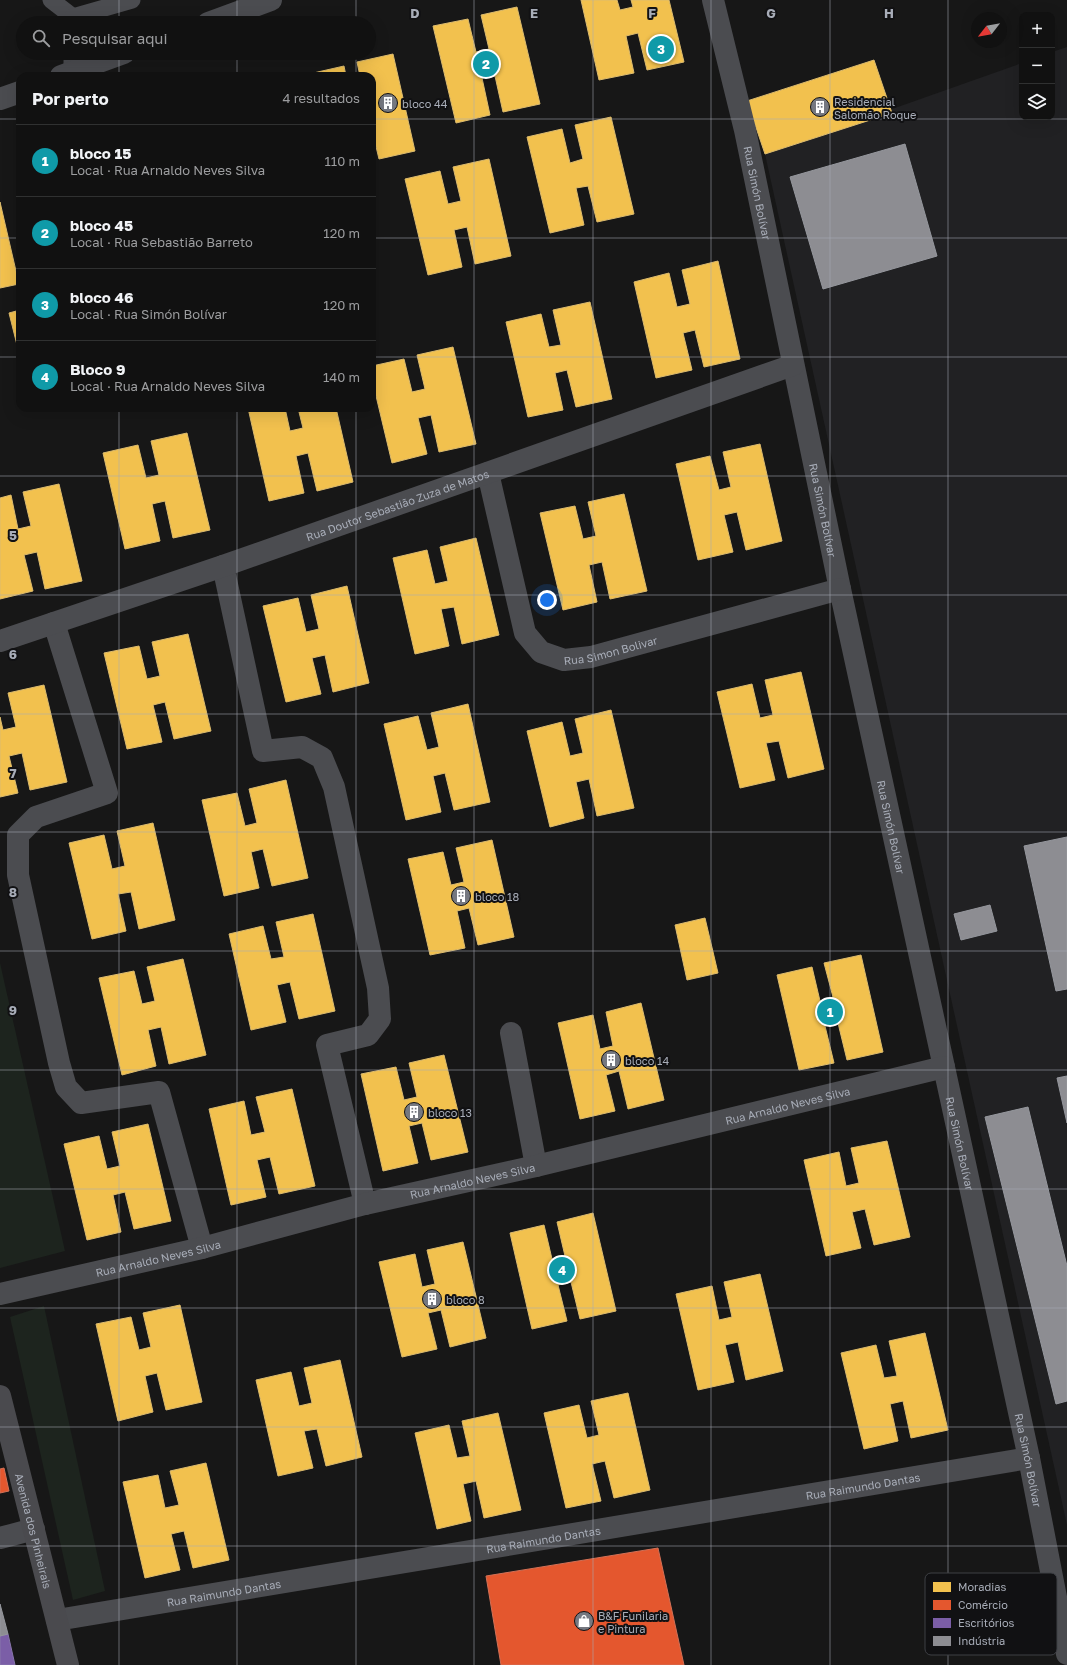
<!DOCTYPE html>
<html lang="pt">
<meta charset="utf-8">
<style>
:root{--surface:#111;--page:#1e1f1f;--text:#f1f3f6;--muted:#9c9d9f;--line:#303131;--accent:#757880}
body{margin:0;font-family:"Golos Text",sans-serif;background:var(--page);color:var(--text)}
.controls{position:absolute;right:12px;top:12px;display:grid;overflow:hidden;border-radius:8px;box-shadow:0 4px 16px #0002}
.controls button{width:36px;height:36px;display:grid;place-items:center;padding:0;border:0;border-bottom:1px solid var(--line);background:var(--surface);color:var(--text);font:20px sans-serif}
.compass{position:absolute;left:971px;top:12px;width:36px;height:36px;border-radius:50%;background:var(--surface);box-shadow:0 4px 16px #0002;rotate:239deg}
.you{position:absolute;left:547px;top:600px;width:14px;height:14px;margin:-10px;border:3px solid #fff;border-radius:50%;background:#1a73e8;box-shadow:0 0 0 6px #1a73e833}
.badge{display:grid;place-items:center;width:26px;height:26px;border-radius:50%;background:var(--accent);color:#fff;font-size:13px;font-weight:700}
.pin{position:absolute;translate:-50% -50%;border:2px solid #fff;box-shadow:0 1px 4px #0006}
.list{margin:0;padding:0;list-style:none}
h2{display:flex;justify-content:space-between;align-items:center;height:52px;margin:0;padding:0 16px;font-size:17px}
h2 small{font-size:13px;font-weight:400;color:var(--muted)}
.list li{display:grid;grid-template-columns:26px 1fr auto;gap:12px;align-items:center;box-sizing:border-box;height:72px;padding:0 16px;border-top:1px solid var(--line)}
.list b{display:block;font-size:15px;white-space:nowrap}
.list p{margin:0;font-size:13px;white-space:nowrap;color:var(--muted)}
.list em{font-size:13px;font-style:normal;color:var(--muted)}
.icon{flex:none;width:22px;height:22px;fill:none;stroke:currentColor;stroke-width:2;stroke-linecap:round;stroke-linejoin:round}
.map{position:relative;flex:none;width:1067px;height:1665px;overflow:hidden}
.search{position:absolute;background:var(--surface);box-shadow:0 4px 16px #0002;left:16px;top:16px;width:360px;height:44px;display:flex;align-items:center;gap:10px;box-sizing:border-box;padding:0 14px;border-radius:22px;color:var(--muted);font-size:15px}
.panel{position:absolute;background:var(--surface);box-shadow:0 4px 16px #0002;left:16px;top:72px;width:360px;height:340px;border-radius:12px}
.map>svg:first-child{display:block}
.built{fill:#212123}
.green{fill:#1d241e}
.homes{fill:#f2c14e;stroke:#dcbb6e}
.shops{fill:#e4572e;stroke:#d27157}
.offices{fill:#7b5ea7;stroke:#8876ac}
.industry{fill:#8d8d92;stroke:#95979d}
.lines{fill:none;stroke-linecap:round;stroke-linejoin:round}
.service{stroke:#4b4c50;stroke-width:17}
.minor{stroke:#4b4c50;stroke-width:22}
.tertiary{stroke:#4b4c50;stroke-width:22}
.secondary{stroke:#4a4a4e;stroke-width:22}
.grid{fill:none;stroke:#a8adb8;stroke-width:1;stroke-opacity:0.55}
.labels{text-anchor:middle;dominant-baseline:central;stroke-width:4;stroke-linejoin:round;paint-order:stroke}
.poi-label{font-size:11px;fill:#a8adb8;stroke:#111113;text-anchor:start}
.street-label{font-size:11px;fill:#a8adb8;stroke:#111113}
.key{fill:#111113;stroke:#3e4045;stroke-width:1}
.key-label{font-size:11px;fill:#a8adb8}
.grid-label{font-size:13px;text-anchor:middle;font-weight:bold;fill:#a8adb8;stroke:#111113;stroke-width:4;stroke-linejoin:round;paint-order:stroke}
</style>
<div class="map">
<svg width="1067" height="1665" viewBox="0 0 1067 1665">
<rect width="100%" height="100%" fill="#171717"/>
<polygon class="built" points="1067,47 1067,1525 765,154 1022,63 1022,117 1052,117 1052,52"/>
<g class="green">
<polygon points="0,963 65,1251 0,1268"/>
<polygon points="44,1306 105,1591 73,1600 10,1317"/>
</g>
<g class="homes">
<polygon points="581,0 617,0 620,10 633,7 631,0 669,0 684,62 647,70 638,33 626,36 634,73 599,80"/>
<polygon points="517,7 540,104 503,112 495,76 482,78 490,115 456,123 433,26 468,19 476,52 489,49 481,15"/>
<polygon points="393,54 415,151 379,159 372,130 372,76 360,76 357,62"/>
<polygon points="874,60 892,113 765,154 747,101"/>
<polygon points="344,66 346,76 309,76 309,74"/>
<polygon points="611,117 634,214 597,222 588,186 576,188 584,225 550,233 527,137 562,129 570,163 583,159 575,125"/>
<polygon points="489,159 511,256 475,264 467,227 454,230 462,267 428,275 405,179 440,171 448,204 461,201 453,167"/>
<polygon points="0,202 19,284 0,288"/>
<polygon points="718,261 740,359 704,367 695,330 683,333 692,370 656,378 634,282 669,273 677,307 690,304 682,270"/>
<polygon points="590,302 612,399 576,407 567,370 555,373 563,410 528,417 506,322 541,314 549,347 561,345 553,310"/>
<polygon points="20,310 20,357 9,313"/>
<polygon points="453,347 476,444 439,452 431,415 418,418 427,454 392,463 372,379 372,366 404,359 412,392 425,389 417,355"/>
<polygon points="248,408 285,408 290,431 303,428 298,408 336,408 353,482 317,491 308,453 296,456 304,493 269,501"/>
<polygon points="187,433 210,530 173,538 165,501 152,504 160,541 125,549 103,453 138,445 146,478 159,475 151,441"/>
<polygon points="760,444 782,541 746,550 737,512 724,515 733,552 698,560 676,464 710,456 719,490 731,487 723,452"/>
<polygon points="59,484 82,581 45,589 37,552 24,555 33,591 0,599 0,498 11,495 18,529 31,526 23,492"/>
<polygon points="624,494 647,591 610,599 602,562 589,565 597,602 563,610 540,513 575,506 583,539 596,536 588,502"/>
<polygon points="476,538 499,635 462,644 454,607 441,609 449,646 415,654 393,558 427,550 435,584 448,581 440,547"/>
<polygon points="347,586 369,683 333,692 325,655 312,658 321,694 286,702 263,606 298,598 306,632 319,629 311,595"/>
<polygon points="188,634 211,731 174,739 165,702 153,705 162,742 127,749 104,653 139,646 147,679 160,676 152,642"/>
<polygon points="801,672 824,769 788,778 779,741 766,743 775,780 740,788 717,692 752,684 760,718 773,715 765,680"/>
<polygon points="44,685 67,782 30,790 22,753 9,756 18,793 0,797 0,717 3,730 16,727 8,693"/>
<polygon points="468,704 490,802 454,810 445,773 433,776 441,812 406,820 384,724 418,716 427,750 439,747 431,713"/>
<polygon points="611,710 634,808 597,816 589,779 576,782 584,818 550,827 527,731 562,722 570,756 583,753 575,719"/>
<polygon points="286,780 308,878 272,886 263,849 251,852 259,888 224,896 202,800 237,793 245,826 257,823 249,789"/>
<polygon points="153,823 175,920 139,929 131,892 118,894 126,931 92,939 69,843 104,835 112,869 125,866 117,831"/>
<polygon points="492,840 514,937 478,945 469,908 457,911 465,948 430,955 408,859 443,852 451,885 464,882 456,848"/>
<polygon points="313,914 335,1011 299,1019 290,982 277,985 286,1022 251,1030 229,934 263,926 271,959 284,957 276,922"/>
<polygon points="705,918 718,973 687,980 675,925"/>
<polygon points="861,955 883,1052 847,1060 838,1023 825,1026 834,1063 799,1070 777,975 812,967 820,1001 833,997 824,963"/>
<polygon points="183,959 206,1055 169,1064 161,1027 148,1030 156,1066 122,1075 99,978 134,971 142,1004 155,1001 147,967"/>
<polygon points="641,1003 664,1100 628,1109 619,1071 606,1075 615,1111 580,1119 558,1023 593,1015 600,1049 613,1046 606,1012"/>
<polygon points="444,1055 468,1152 431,1160 422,1123 409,1126 418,1163 383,1171 361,1074 396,1067 404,1100 417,1097 409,1063"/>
<polygon points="292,1089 315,1186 279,1194 270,1157 257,1160 266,1197 231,1205 209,1109 244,1101 251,1135 265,1132 256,1097"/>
<polygon points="148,1124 171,1221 134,1229 125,1192 113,1195 121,1232 87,1240 64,1144 99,1136 107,1169 120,1166 112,1132"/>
<polygon points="887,1141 910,1237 874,1245 865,1209 852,1212 861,1248 826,1256 804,1160 839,1152 846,1186 859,1183 851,1148"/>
<polygon points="593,1213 616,1311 580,1319 571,1282 558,1285 567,1321 532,1329 510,1233 544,1225 552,1259 565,1256 557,1222"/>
<polygon points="463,1242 486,1338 450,1347 441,1310 428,1313 437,1349 402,1357 379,1262 415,1254 422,1287 435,1284 427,1250"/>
<polygon points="760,1274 783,1371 746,1380 738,1342 725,1345 734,1382 698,1390 676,1294 712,1286 719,1320 732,1317 724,1282"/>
<polygon points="180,1305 202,1402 166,1410 157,1373 145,1376 153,1412 118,1421 96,1324 131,1317 139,1350 151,1347 143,1313"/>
<polygon points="925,1333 948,1430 911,1438 903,1401 890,1404 898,1441 864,1449 841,1353 876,1345 884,1378 897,1376 889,1341"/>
<polygon points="340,1360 362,1457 326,1466 317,1429 304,1431 313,1468 278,1476 256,1380 291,1372 299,1406 312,1403 304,1368"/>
<polygon points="628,1393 650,1490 614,1498 605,1461 592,1464 601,1501 566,1508 544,1413 579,1405 587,1438 599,1435 591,1401"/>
<polygon points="498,1413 521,1510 484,1518 476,1481 463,1484 471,1521 437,1529 415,1433 449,1425 457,1458 470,1456 462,1421"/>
<polygon points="206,1463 229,1560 193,1568 184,1531 171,1534 180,1570 145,1578 123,1482 158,1475 165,1508 179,1505 170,1471"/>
</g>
<g class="shops">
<polygon points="4,1468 9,1491 0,1493 0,1469"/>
<polygon points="658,1548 684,1665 501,1665 486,1576"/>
</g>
<polygon class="offices" points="8,1634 15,1665 0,1665 0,1636"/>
<g class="industry">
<polygon points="905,144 937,256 823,289 790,177"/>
<polygon points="1067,837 1067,989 1056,991 1024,846"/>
<polygon points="990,905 997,931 961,940 954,914"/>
<polygon points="1067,1076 1067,1123 1057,1078"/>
<polygon points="1028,1107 1067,1266 1067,1401 1056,1404 985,1117"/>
<polygon points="0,1604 8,1634 0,1636"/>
</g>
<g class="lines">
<g class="service">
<polyline points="51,0 73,17"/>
<polyline points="73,23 73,17 132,0"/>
<polyline points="72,72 72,53"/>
</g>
<g class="minor">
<path id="s1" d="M 713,0 L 745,130 L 840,589 L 1029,1458 L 1067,1654"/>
<path id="s2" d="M 488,473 L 525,633 L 541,652 L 564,660 L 591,657 L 840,589"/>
<polyline points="223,566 263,751 302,747 322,758 334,787 378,988 380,1019 368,1035 327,1045 365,1204"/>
<polyline points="54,623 107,793 36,817 18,835 18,875 59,1063 66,1087 81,1103 159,1092 202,1248"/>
<path id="s3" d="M 0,641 L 223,566 L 793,365"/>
<polyline points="511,1033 536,1166"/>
<path id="s4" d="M 0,1294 L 202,1248 L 365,1204 L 536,1166 L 944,1067"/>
<polyline points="0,1538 34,1529"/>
<path id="s5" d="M 57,1620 L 1029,1458"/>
</g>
<g class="tertiary">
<polyline points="208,23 271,0"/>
<polyline points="61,76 124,53"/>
<polyline points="0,99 20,92"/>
</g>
<path class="secondary" id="s6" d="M 0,1396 L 68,1665"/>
</g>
<path class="grid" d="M 119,0 L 119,23M 237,0 L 237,23M 356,0 L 356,23M 474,0 L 474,1665M 593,0 L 593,1665M 711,0 L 711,1665M 830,0 L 830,1665M 948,0 L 948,1665M 119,53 L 119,76M 237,53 L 237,76M 356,53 L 356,76M 0,119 L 20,119M 372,119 L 1067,119M 0,238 L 20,238M 372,238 L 1067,238M 0,357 L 20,357M 372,357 L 1067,357M 119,408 L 119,1665M 237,408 L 237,1665M 356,408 L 356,1665M 0,476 L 1067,476M 0,595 L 1067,595M 0,714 L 1067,714M 0,832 L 1067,832M 0,951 L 1067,951M 0,1070 L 1067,1070M 0,1189 L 1067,1189M 0,1308 L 1067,1308M 0,1427 L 1067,1427M 0,1546 L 1067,1546"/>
<defs>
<g id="building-disc" transform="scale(1)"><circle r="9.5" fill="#757880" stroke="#111113"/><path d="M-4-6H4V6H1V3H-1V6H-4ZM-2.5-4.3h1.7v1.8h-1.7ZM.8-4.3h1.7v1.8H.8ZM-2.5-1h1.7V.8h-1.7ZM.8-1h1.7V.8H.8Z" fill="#fff"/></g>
<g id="shop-disc" transform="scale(1)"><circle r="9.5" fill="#757880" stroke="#111113"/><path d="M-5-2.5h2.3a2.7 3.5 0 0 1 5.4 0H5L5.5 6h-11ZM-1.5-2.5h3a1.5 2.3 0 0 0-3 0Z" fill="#fff"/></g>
</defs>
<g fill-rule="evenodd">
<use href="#building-disc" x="388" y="103"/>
<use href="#building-disc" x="820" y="107"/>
<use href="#building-disc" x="461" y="896"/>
<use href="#building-disc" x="611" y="1060"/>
<use href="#building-disc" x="414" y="1112"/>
<use href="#building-disc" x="432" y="1299"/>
<use href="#shop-disc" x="584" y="1621"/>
</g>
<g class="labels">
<g class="poi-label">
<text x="834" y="101">Residencial<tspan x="834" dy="13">Salomão Roque</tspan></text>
<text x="402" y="103">bloco 44</text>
<text x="475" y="896">bloco 18</text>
<text x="625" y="1060">bloco 14</text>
<text x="428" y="1112">bloco 13</text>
<text x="446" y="1299">bloco 8</text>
<text x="598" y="1615">B&amp;F Funilaria<tspan x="598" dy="13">e Pintura</tspan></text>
</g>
<g class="street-label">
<text stroke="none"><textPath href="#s1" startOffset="198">Rua Simón Bolívar</textPath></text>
<text stroke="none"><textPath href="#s3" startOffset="420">Rua Doutor Sebastião Zuza de Matos</textPath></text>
<text stroke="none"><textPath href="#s1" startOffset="522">Rua Simón Bolívar</textPath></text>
<text stroke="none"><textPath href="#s2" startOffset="261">Rua Simon Bolivar</textPath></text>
<text stroke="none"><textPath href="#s1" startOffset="846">Rua Simón Bolívar</textPath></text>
<text stroke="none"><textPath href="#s4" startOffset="810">Rua Arnaldo Neves Silva</textPath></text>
<text stroke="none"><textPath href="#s1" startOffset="1170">Rua Simón Bolívar</textPath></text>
<text stroke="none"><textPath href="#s4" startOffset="486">Rua Arnaldo Neves Silva</textPath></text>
<text stroke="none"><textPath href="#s4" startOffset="162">Rua Arnaldo Neves Silva</textPath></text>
<text stroke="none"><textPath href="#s1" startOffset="1494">Rua Simón Bolívar</textPath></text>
<text stroke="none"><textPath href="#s5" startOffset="817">Rua Raimundo Dantas</textPath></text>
<text stroke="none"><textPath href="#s6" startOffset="139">Avenida dos Pinheirais</textPath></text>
<text stroke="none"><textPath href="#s5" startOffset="493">Rua Raimundo Dantas</textPath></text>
<text stroke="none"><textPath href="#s5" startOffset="169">Rua Raimundo Dantas</textPath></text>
</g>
</g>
<rect x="925" y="1573" width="132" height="82" rx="6" class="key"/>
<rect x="933" y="1582" width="18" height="10" fill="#f2c14e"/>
<rect x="933" y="1600" width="18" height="10" fill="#e4572e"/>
<rect x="933" y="1618" width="18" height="10" fill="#7b5ea7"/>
<rect x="933" y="1636" width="18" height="10" fill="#8d8d92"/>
<g class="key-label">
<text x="958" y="1591">Moradias</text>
<text x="958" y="1609">Comércio</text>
<text x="958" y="1627">Escritórios</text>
<text x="958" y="1645">Indústria</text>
</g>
<g class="grid-label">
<text x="415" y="18">D</text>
<text x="534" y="18">E</text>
<text x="652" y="18">F</text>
<text x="771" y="18">G</text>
<text x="889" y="18">H</text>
<text x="13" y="540">5</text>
<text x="13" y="659">6</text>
<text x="13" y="778">7</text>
<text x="13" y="897">8</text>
<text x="13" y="1015">9</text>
</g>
</svg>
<div class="controls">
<button>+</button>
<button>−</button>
<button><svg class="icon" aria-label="layers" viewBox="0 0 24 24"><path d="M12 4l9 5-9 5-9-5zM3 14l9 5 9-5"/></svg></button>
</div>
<svg class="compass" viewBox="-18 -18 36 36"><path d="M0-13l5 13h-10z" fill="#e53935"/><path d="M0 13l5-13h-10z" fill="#9c9d9f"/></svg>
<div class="you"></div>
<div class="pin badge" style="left:830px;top:1012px;background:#0f9aa8">1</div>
<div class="pin badge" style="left:486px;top:64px;background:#0f9aa8">2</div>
<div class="pin badge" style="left:661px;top:49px;background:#0f9aa8">3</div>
<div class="pin badge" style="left:562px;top:1270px;background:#0f9aa8">4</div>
<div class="search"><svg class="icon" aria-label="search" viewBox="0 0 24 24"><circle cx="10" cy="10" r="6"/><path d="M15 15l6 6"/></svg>Pesquisar aqui</div>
<section class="panel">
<h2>Por perto<small>4 resultados</small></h2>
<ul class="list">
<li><span class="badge" style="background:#0f9aa8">1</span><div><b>bloco 15</b><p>Local · Rua Arnaldo Neves Silva</p></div><em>110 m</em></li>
<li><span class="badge" style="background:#0f9aa8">2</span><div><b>bloco 45</b><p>Local · Rua Sebastião Barreto</p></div><em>120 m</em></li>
<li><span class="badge" style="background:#0f9aa8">3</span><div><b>bloco 46</b><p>Local · Rua Simón Bolívar</p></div><em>120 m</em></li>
<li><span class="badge" style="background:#0f9aa8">4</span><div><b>Bloco 9</b><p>Local · Rua Arnaldo Neves Silva</p></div><em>140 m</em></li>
</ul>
</section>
</div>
